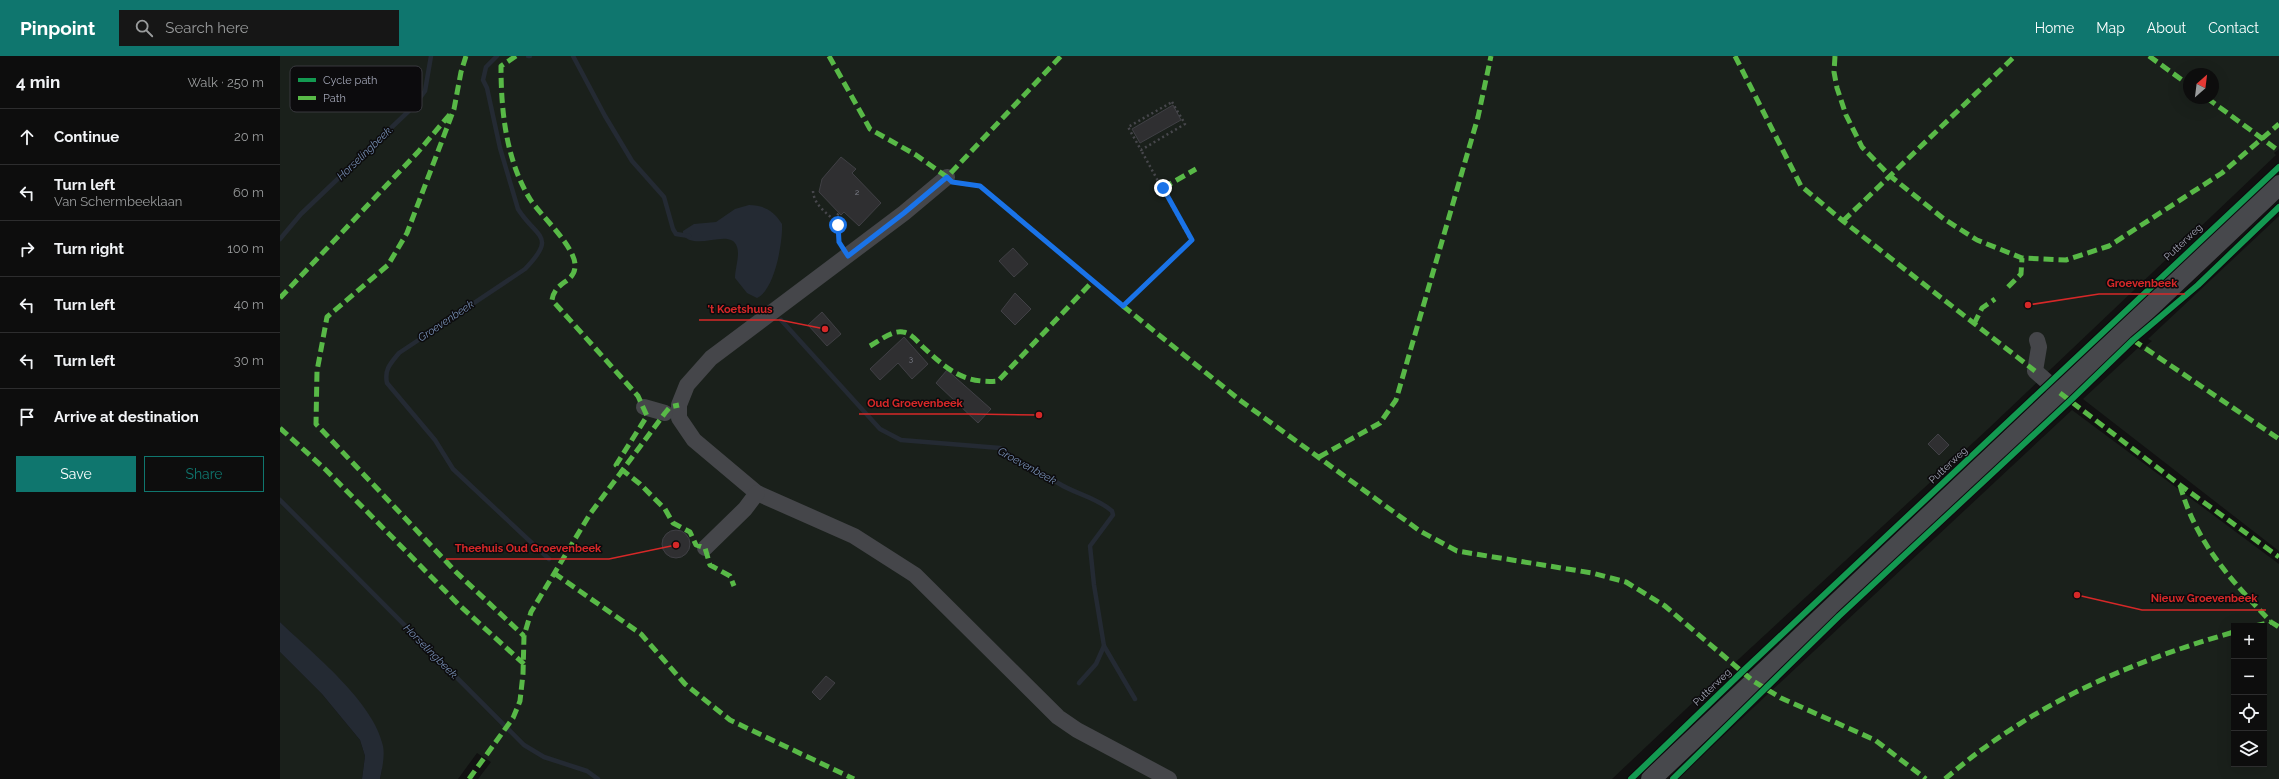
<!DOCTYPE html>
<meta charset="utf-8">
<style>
:root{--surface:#0d0d0d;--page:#161616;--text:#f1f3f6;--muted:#9a9c9d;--line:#2d2d2e;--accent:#0f766e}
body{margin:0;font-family:Raleway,sans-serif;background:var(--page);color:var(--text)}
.controls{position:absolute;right:12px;bottom:12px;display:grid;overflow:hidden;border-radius:0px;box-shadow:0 4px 16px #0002}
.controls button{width:36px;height:36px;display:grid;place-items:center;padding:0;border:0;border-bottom:1px solid var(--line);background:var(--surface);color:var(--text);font:20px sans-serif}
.compass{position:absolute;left:1903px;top:12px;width:36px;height:36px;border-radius:50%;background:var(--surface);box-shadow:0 4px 16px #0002;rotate:28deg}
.stop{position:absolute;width:12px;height:12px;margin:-9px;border:3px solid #1a73e8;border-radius:50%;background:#fff}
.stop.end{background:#1a73e8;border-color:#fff;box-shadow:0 1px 4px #0008}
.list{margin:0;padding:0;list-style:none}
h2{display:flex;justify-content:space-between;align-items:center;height:52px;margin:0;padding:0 16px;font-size:17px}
h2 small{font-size:13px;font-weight:400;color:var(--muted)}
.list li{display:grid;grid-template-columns:26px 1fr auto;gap:12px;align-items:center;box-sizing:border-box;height:56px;padding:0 16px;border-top:1px solid var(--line)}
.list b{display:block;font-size:15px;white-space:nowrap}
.list p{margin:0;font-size:13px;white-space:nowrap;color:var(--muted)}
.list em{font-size:13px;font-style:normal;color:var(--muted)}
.actions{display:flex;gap:8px;padding:12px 16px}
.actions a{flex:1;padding:9px 0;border:1px solid var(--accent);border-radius:0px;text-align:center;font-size:14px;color:var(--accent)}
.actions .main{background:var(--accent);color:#fff}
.icon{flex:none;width:22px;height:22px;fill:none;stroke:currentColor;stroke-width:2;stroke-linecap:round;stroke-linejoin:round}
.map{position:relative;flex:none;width:1999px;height:723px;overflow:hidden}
header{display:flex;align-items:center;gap:24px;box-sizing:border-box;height:56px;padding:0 20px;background:var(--accent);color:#fff}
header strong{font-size:19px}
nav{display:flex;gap:22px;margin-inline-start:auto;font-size:14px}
.search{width:280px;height:36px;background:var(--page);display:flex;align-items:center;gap:10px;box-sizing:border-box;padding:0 14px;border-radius:0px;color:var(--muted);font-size:15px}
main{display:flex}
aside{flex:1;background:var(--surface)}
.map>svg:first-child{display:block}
.green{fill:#1a201b;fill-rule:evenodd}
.water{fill:#242a33}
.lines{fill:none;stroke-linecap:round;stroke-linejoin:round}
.stream{stroke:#242a33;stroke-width:4.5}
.building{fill:#2f2f31;stroke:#404045}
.path{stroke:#47474c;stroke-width:2.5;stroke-dasharray:2 3;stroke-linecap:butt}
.minor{stroke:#45464a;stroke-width:16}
.major{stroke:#47484c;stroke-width:20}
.quiet{stroke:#58b947;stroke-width:5;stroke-dasharray:10 5;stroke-linecap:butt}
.cycleway-casing{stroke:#0c0b0d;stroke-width:8}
.cycleway{stroke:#139951;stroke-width:6}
.route{stroke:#1a73e8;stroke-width:5}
.labels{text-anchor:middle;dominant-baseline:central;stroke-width:3;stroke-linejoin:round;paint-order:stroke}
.number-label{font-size:8px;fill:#848793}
.street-label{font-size:10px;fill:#a1a4b4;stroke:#0c0b0d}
.water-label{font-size:11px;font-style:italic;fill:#758db1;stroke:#0c0b0d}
.key{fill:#0c0b0d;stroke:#39393f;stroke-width:1}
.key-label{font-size:11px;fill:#a1a4b4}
.leader{fill:none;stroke:#d62828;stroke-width:1.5}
.callout-dot{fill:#d62828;stroke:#0c0b0d;stroke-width:1.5}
.callout-label{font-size:11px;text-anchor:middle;font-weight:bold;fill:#d62828;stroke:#0c0b0d;stroke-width:3;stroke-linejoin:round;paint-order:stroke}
</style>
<header>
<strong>Pinpoint</strong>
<div class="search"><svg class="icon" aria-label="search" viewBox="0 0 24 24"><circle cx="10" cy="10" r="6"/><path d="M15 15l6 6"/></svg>Search here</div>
<nav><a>Home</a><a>Map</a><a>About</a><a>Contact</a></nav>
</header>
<main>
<aside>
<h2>4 min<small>Walk · 250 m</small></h2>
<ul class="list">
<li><svg class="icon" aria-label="ahead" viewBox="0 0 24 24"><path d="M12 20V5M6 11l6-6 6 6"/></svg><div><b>Continue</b></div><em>20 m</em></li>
<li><svg class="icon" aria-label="left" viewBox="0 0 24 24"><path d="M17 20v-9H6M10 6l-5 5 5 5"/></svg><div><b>Turn left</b><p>Van Schermbeeklaan</p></div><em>60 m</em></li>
<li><svg class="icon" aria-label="right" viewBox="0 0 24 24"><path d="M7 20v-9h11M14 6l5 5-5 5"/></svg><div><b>Turn right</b></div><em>100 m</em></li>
<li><svg class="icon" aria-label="left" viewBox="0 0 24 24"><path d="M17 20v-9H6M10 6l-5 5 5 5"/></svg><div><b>Turn left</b></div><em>40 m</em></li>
<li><svg class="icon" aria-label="left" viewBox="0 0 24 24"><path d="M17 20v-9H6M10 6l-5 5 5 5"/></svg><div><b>Turn left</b></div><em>30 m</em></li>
<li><svg class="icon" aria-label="arrive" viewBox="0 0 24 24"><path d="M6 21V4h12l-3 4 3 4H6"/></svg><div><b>Arrive at destination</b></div></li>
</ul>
<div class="actions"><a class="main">Save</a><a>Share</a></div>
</aside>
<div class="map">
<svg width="1999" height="723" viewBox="0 0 1999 723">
<rect width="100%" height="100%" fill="#111"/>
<g class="green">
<path d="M 0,0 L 1999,0 L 1999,93 L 1994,97 L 1996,99 L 1709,372 L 1461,601 L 1332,723 L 198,723 L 211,706 L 197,697 L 178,723 L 100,723 L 102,713 L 60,625 L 0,566 ZM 1909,18 L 1933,18 L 1933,42 L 1909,42 Z"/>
<polygon points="1999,160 1999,495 1803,343 1858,292 1861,294 1872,285 1868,283"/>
<path d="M 1792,354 L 1999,508 L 1999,723 L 1397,723 ZM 1954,570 L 1984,570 L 1984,708 L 1954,708 Z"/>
<polygon points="0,596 42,638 80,684 85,700 82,723 0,723"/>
</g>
<g class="water">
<path d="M 469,149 C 484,149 494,155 502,168 C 503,185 495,234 477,242 L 467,237 L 455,222 C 455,213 460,199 457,191 C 451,171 416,196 403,179 L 403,175 L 414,168 L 436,166 L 455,153 Z"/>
<path d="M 0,566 C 32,597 94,646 103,690 C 105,700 102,713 100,723 L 82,723 L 85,700 L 80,684 L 42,638 L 0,596 Z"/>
</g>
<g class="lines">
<g class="stream">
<path d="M 217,0 L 206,11 L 203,24 L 207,32 L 220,92 L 238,153 C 256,182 278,179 245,213 L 119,297 C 111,307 104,313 107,327 L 155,384 L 173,413 L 269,503"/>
<polyline points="248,0 250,0"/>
<polyline points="293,0 325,60 352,105 384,141 393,173 396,178 409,180"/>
<polyline points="0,183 21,158 134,50 145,35 151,0"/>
<path d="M 501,264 L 600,373 L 621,384 L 720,392 C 727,396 731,400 737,405 C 750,413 765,419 778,427 C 795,438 816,441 832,455 L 833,459 L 810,490 L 814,529 L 824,590 L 855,643"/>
<polyline points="0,444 244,689 264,701 307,715 318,723"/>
<polyline points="799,627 816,608 824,590"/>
</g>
</g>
<g class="building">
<polygon points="893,49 901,64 860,87 852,73"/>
<polygon points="561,101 576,113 572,117 601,147 579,170 564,156 561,159 539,136 542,123"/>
<polygon points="733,192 748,208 734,221 719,205"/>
<polygon points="735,237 751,253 735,269 721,255"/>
<polygon points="542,256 561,278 547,290 528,269"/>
<polygon points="624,281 648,308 632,323 618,307 600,324 590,313"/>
<polygon points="667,314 711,353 698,367 656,327"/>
<polygon points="1658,378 1669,389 1659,399 1648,388"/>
<circle cx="396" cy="488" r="14"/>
<polygon points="546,620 555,627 540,644 532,636"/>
</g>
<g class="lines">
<g class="path">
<polygon points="892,46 905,68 861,94 848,71"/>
<polyline points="680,128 700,131 706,134 843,250 911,185 861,94"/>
<path d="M 533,135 C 534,151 550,158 558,169 L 560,188"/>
<polyline points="554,163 559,157"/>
</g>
<g class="minor">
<polyline points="667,121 624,157 431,302 407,329 399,349 399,362 414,384 477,437 574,480 635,519 778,661 797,674 889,723"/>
<polyline points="1757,284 1759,291 1755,315 1780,337"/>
<polyline points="364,351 385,357"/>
<polyline points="425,492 465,453 477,437"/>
</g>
<polyline class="major" points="1371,723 1999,129"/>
<g class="quiet">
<polyline points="186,0 181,16 174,53 127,177 108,209 47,261 37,315 36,368 176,516 244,580"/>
<path d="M 236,0 L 221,10 C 221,55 226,104 250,143 C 260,159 297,192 295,211 C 294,227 275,225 272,244 L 358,340 L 367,360 L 336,409 L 360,428 L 385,453 L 393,467 L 410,476 L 416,489 L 425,492 L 430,509 L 450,520 L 454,530"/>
<polyline points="549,0 590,73 636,99 667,121 781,0"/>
<polyline points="1455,0 1521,130 1563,165 1755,315"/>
<polyline points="1555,0 1554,16 1557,32 1566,59 1582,91 1609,119 1664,163 1697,184 1742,202 1786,204 1829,190 1942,117 1999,68"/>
<polyline points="1869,0 1909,29"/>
<polyline points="1927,42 1999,95"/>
<polyline points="883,132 916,113"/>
<polyline points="1563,165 1735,0"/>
<polyline points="1728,231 1741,218 1742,202"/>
<polyline points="0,242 138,96 171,57"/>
<polyline points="843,250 961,345 1140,475 1177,495 1312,517 1346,526 1385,550 1473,625 1501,642 1595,684 1646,723"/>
<polyline points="1694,268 1702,252 1715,243"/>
<polyline points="1853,284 1999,383"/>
<path d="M 590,290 C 599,285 612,274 623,276 C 631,277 638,286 643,291 C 667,313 683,328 718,325 L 813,225"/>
<polyline points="1780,337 1900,429 1999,501"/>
<polyline points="0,372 46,414 178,548 244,608"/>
<polyline points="1039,401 1100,367 1116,344 1198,61 1211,0"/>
<path d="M 1900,429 C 1916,487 1950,523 1991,566 L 1999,571"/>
<polyline points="274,517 361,578 405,628 450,664 574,723"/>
<polyline points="1975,570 1991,566"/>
<polyline points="189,723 233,662 240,645 243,618 244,580 251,556 310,458 385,357 390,351 399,349"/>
<path d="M 1665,723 C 1751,649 1846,607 1954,576"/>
</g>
<g class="cycleway-casing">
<g id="cycleway">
<polyline points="1351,723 1463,615 1999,111"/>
<polyline points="1393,723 1559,560 1791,344 1853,284 1918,229 1999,151"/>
</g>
</g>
<use href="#cycleway" class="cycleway"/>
</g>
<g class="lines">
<polyline class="route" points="558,169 559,186 568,200 624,157 667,121 672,126 700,130 843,250 912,184 883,132"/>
</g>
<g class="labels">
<g class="number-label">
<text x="577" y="136">2</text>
<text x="631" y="303">3</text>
</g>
<g class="street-label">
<text transform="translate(1903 186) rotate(-43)">Putterweg</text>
<text transform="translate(1668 409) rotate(-43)">Putterweg</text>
<text transform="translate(1432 631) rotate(-44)">Putterweg</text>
</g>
<g class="water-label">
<text transform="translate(85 97) rotate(-44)">Horselingbeek.</text>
<text transform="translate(166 265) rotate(-34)">Groevenbeek</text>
<text transform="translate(747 410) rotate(29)">Groevenbeek</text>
<text transform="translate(151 596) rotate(45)">Horselingbeek.</text>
</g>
</g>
<rect x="10" y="10" width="132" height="46" rx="6" class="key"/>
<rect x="18" y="22" width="18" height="4" fill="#139951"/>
<rect x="18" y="40" width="18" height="4" fill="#58b947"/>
<g class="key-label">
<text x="43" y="28">Cycle path</text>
<text x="43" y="46">Path</text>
</g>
<path class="leader" d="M1748 249L1819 238H1905M545 273L500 264H419M759 359L691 358H579M396 489L329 503H166M1797 539L1862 554H1986"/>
<g class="callout-dot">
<circle cx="1748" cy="249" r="4"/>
<circle cx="545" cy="273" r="4"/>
<circle cx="759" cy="359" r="4"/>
<circle cx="396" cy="489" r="4"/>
<circle cx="1797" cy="539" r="4"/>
</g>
<g class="callout-label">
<text x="1862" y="231">Groevenbeek</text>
<text x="460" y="257">'t Koetshuus</text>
<text x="635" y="351">Oud Groevenbeek</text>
<text x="248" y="496">Theehuis Oud Groevenbeek</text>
<text x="1924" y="546">Nieuw Groevenbeek</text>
</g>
</svg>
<div class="controls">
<button>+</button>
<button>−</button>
<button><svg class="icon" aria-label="locate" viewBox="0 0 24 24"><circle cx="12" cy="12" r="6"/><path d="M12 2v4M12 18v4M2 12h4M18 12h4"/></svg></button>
<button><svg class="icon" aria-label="layers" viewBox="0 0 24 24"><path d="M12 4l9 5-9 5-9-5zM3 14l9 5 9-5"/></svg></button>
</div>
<svg class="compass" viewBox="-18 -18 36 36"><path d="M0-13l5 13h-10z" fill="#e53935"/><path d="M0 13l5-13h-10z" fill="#9a9c9d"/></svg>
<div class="stop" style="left:558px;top:169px"></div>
<div class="stop end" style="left:883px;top:132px"></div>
</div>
</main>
